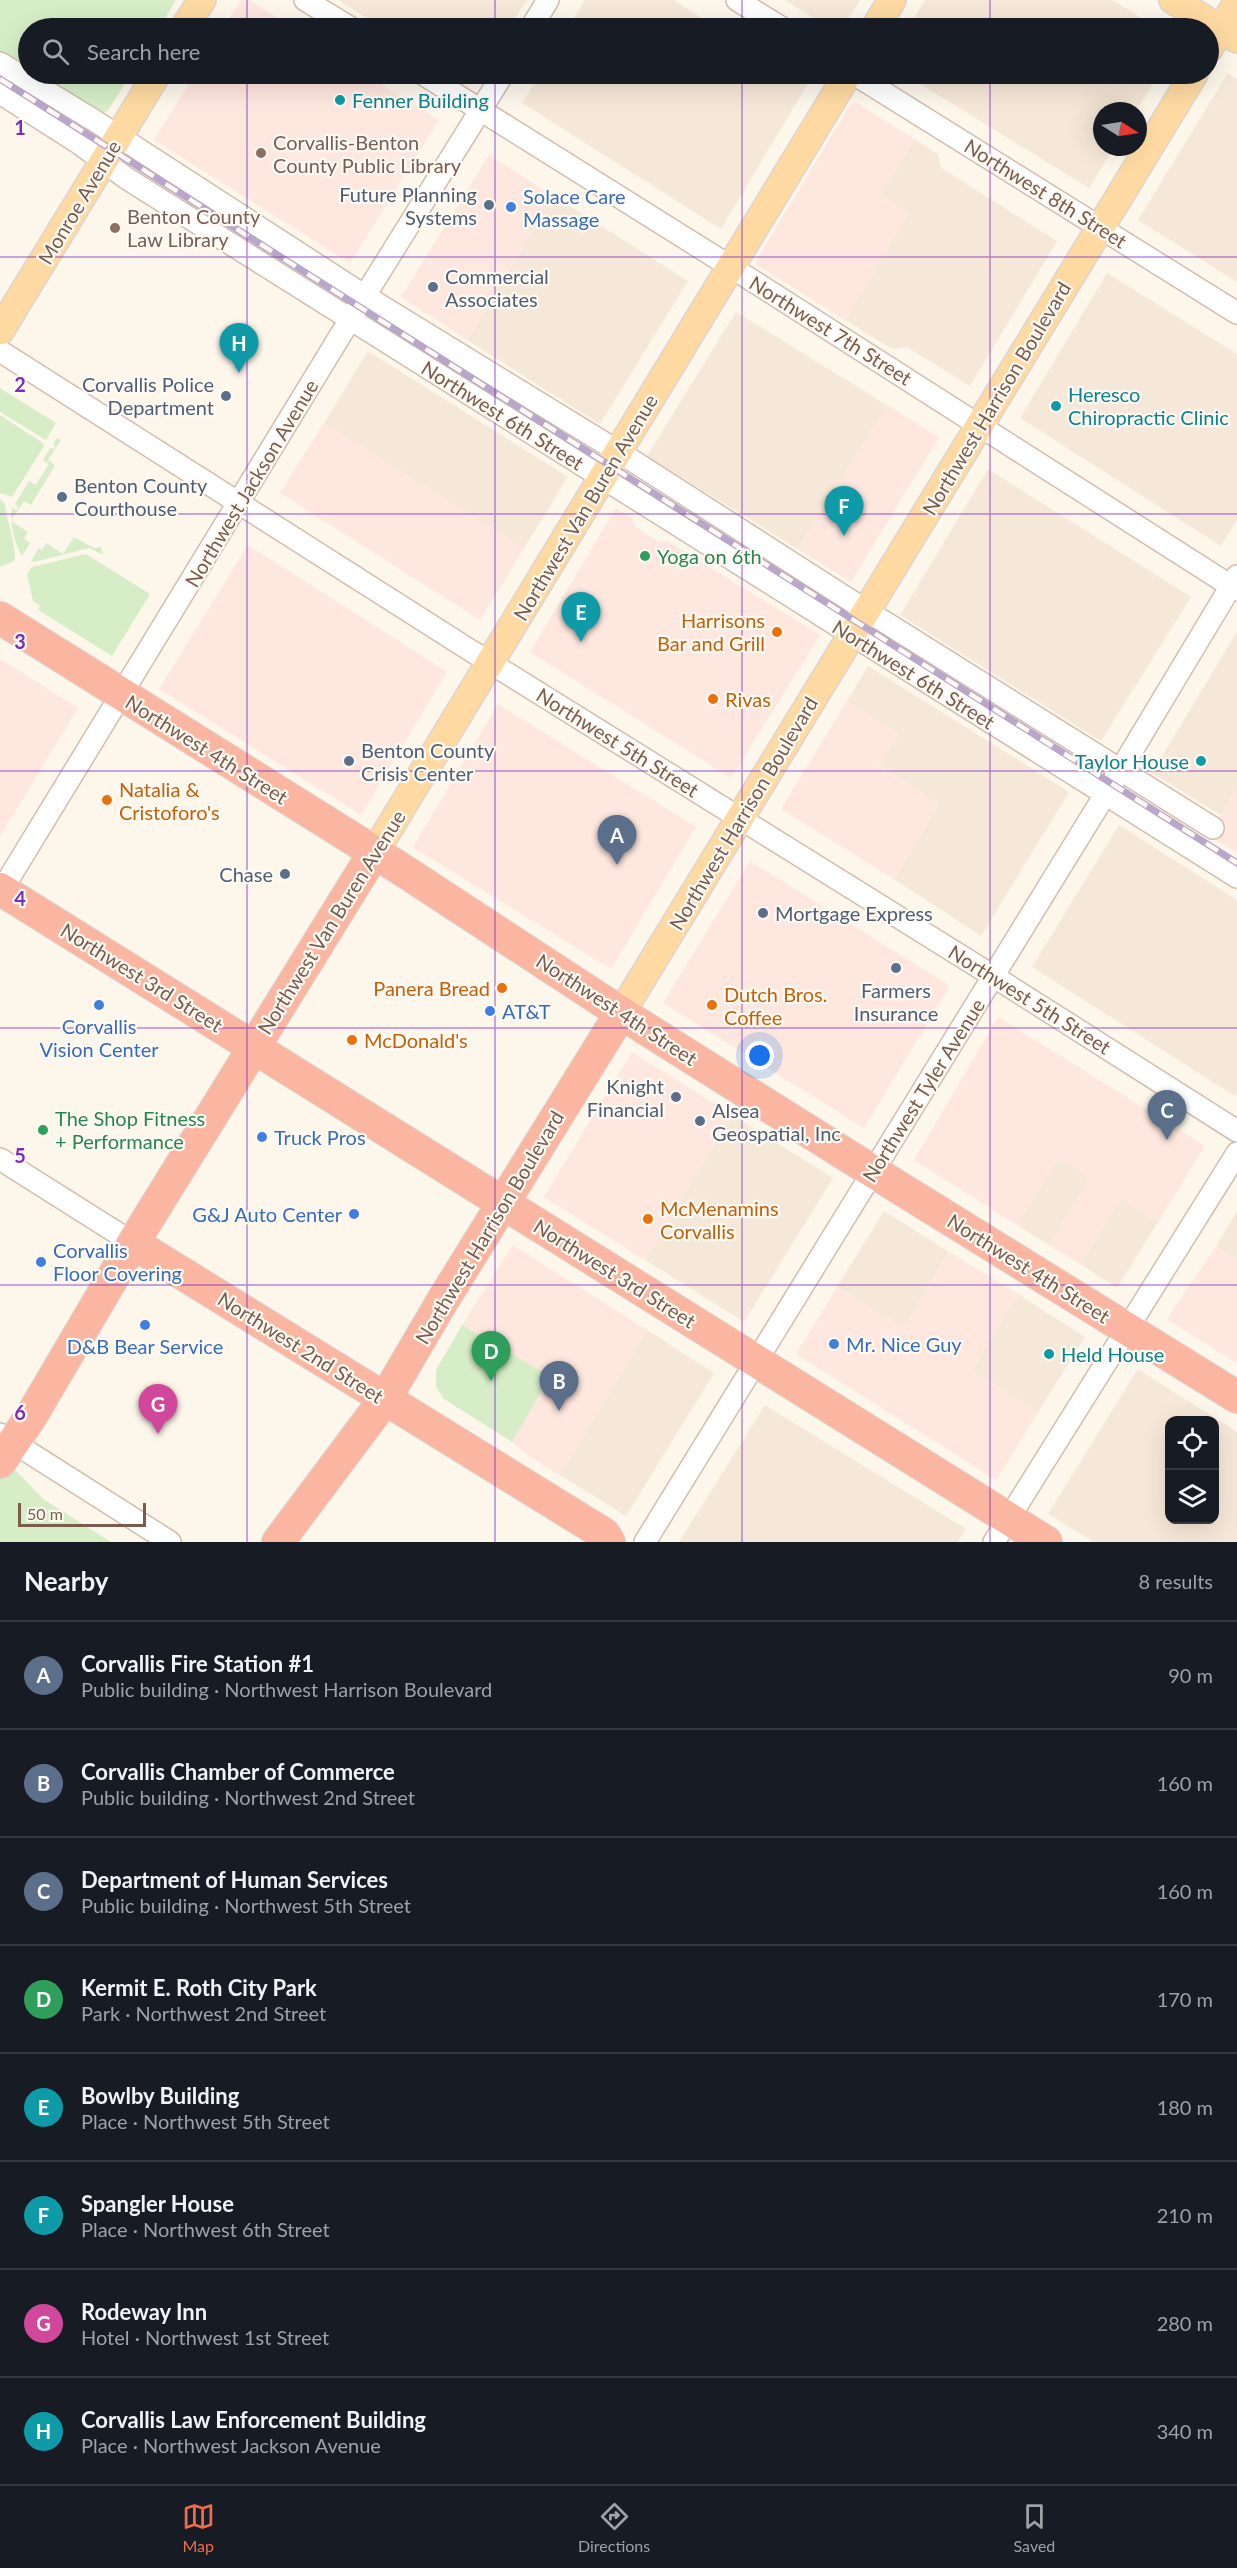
<!DOCTYPE html>
<meta charset="utf-8">
<style>
:root{--surface:#171b24;--page:#242831;--text:#f1f3f6;--muted:#9ea1a6;--line:#363941;--accent:#ec6c4c}
body{margin:0;font-family:Lato,sans-serif;background:var(--page);color:var(--text)}
.controls{position:absolute;right:18px;bottom:18px;display:grid;overflow:hidden;border-radius:12px;box-shadow:0 6px 24px #0002}
.controls button{width:54px;height:54px;display:grid;place-items:center;padding:0;border:0;border-bottom:2px solid var(--line);background:var(--surface);color:var(--text);font:30px sans-serif}
.compass{position:absolute;left:1093px;top:102px;width:54px;height:54px;border-radius:50%;background:var(--surface);box-shadow:0 6px 24px #0002;rotate:102deg}
.scale{position:absolute;left:18px;bottom:15px;width:128px;box-sizing:border-box;padding-left:6px;border:3px solid #7b5b4b;border-top:0;font-size:16px;line-height:21px;white-space:nowrap;color:#7b5b4b;-webkit-text-stroke:4px #fffaf3;paint-order:stroke}
.you{position:absolute;left:760px;top:1056px;width:21px;height:21px;margin:-15px;border:4px solid #fff;border-radius:50%;background:#1a73e8;box-shadow:0 0 0 9px #1a73e833}
.badge{display:grid;place-items:center;width:39px;height:39px;border-radius:50%;background:var(--accent);color:#fff;font-size:20px;font-weight:700}
.pin{position:absolute;translate:-50% -50px;filter:drop-shadow(0 2px 3px #0008)}
.pin::after{content:'';position:absolute;top:32px;width:21px;height:18px;background:inherit;clip-path:polygon(0 0,100% 0,50% 100%)}
.list{margin:0;padding:0;list-style:none}
h2{display:flex;justify-content:space-between;align-items:center;height:78px;margin:0;padding:0 24px;font-size:26px}
h2 small{font-size:20px;font-weight:400;color:var(--muted)}
.list li{display:grid;grid-template-columns:39px 1fr auto;gap:18px;align-items:center;box-sizing:border-box;height:108px;padding:0 24px;border-top:2px solid var(--line)}
.list b{display:block;font-size:22px;white-space:nowrap}
.list p{margin:0;font-size:20px;white-space:nowrap;color:var(--muted)}
.list em{font-size:20px;font-style:normal;color:var(--muted)}
.icon{flex:none;width:33px;height:33px;fill:none;stroke:currentColor;stroke-width:2;stroke-linecap:round;stroke-linejoin:round}
.map{position:relative;flex:none;width:1237px;height:1542px;overflow:hidden}
.search{position:absolute;background:var(--surface);box-shadow:0 6px 24px #0002;left:18px;right:18px;top:18px;height:66px;display:flex;align-items:center;gap:15px;box-sizing:border-box;padding:0 21px;border-radius:33px;color:var(--muted);font-size:22px}
.sheet{height:942px;background:var(--surface)}
nav{display:flex;justify-content:space-around;align-items:center;box-sizing:border-box;height:84px;border-top:2px solid var(--line);background:var(--surface);font-size:16px;color:var(--muted)}
nav a{display:grid;justify-items:center;gap:3px}
nav .on{color:var(--accent)}
.map>svg:first-child{display:block}
.residential{fill:#f6e8d9;fill-rule:evenodd}
.commercial{fill:#fee7df}
.green{fill:#d7edc8}
.lines{fill:none;stroke-linecap:round;stroke-linejoin:round}
.minor-casing{stroke:#d2bdaf;stroke-width:24}
.major-casing{stroke:#ddd4d0;stroke-width:30}
.highway-casing{stroke:#ddd4d0;stroke-width:34}
.minor{stroke:#fff;stroke-width:21}
.major{stroke:#fedaa2;stroke-width:27}
.highway{stroke:#fab6a0;stroke-width:32}
.rail-casing{stroke:#b9a7ca;stroke-width:7}
.rail{stroke:#fffaf3;stroke-width:4.5;stroke-dasharray:14;stroke-linecap:butt}
.grid{fill:none;stroke:#7b2cbf;stroke-width:1.5;stroke-opacity:0.55}
.culture-dot{fill:#0f9aa8;stroke:#fffaf3;stroke-width:2}
.education-dot{fill:#8d6e63;stroke:#fffaf3;stroke-width:2}
.service-dot{fill:#5c6f8a;stroke:#fffaf3;stroke-width:2}
.shop-dot{fill:#3f7fe0;stroke:#fffaf3;stroke-width:2}
.leisure-dot{fill:#2e9e5b;stroke:#fffaf3;stroke-width:2}
.food-dot{fill:#e8710a;stroke:#fffaf3;stroke-width:2}
.labels{text-anchor:middle;dominant-baseline:central;stroke-width:4.5;stroke-linejoin:round;paint-order:stroke}
.culture-label{font-size:20px;fill:#0d838f;stroke:#fffaf3;text-anchor:start}
.education-label{font-size:20px;fill:#785e54;stroke:#fffaf3;text-anchor:start}
.street-label{font-size:20px;fill:#7b5b4b;stroke:#fffaf3}
.service-label{font-size:20px;fill:#4e5e75;stroke:#fffaf3;text-anchor:start}
.shop-label{font-size:20px;fill:#366cbe;stroke:#fffaf3;text-anchor:start}
.leisure-label{font-size:20px;fill:#27864d;stroke:#fffaf3;text-anchor:start}
.food-label{font-size:20px;fill:#c56008;stroke:#fffaf3;text-anchor:start}
.grid-label{font-size:20px;text-anchor:middle;font-weight:bold;fill:#7b2cbf;stroke:#fffaf3;stroke-width:4.5;stroke-linejoin:round;paint-order:stroke}
</style>
<div class="map">
<svg width="1237" height="1542" viewBox="0 0 1237 1542">
<rect width="100%" height="100%" fill="#fdf6eb"/>
<g class="residential">
<polygon points="338,0 527,0 509,28 383,28"/>
<polygon points="585,0 673,0 718,28 568,28"/>
<polygon points="785,0 860,0 843,28 829,28"/>
<polygon points="925,0 1112,0 1158,28 908,28"/>
<polygon points="1228,73 1237,79 1237,282 1138,220"/>
<polygon points="540,74 789,74 807,85 721,229 522,103"/>
<polygon points="904,74 1159,74 1136,111 1102,111 1102,147 1114,147 1089,188"/>
<polygon points="914,139 938,154 941,168 1057,241 970,386 907,347 892,349 845,320 909,213 881,195"/>
<polygon points="554,196 688,281 600,424 467,340"/>
<polygon points="1107,273 1237,354 1237,520 1221,546 1020,418"/>
<polygon points="736,312 887,405 798,549 647,456"/>
<polygon points="368,351 568,477 524,548 324,423"/>
<polygon points="988,469 1191,597 1101,741 900,615"/>
<polygon points="1237,632 1237,788 1221,815 1152,773"/>
<polygon points="868,666 1069,792 981,936 894,879 939,804 879,766 899,734 847,701"/>
<polygon points="1119,825 1237,900 1237,1093 1235,1096 1032,967"/>
<polygon points="732,1115 833,1178 744,1322 645,1260"/>
<polygon points="1059,1158 1090,1178 1049,1245 1017,1225"/>
<polygon points="1121,1199 1158,1222 1117,1288 1080,1264"/>
<polygon points="884,1211 949,1252 904,1328 837,1287"/>
<polygon points="1237,1211 1237,1259 1216,1247"/>
<polygon points="1018,1294 1085,1337 1038,1412 972,1370"/>
<polygon points="647,1330 714,1373 626,1516 560,1475"/>
<path d="M 1138,1369 L 1237,1432 L 1237,1542 L 1094,1542 L 1048,1514 ZM 1170,1420 L 1214,1420 L 1214,1520 L 1170,1520 Z"/>
<polygon points="765,1405 966,1529 958,1542 679,1542"/>
</g>
<g class="commercial">
<polygon points="241,0 249,0 294,28 223,28"/>
<polygon points="195,74 365,74 439,120 350,263 154,140"/>
<polygon points="857,103 914,139 881,195 910,212 845,320 757,265 756,261 850,105"/>
<polygon points="489,155 554,196 467,340 401,297"/>
<polygon points="887,405 939,437 851,582 798,549"/>
<polygon points="324,423 524,548 480,620 280,493"/>
<polygon points="616,508 632,518 635,527 659,542 667,541 820,635 731,778 530,652"/>
<polygon points="248,545 447,672 361,815 159,689"/>
<polygon points="0,659 78,708 0,836"/>
<polygon points="847,701 899,734 879,767 939,804 894,879 781,809"/>
<polygon points="498,704 696,827 611,969 413,847"/>
<polygon points="1237,788 1237,853 1209,836"/>
<polygon points="750,861 950,986 864,1128 663,1003"/>
<polygon points="998,1017 1205,1146 1158,1222 1121,1199 1080,1264 1049,1245 1090,1178 1059,1159 1017,1225 914,1160"/>
<polygon points="632,1052 732,1115 645,1260 544,1197"/>
<polygon points="513,1245 647,1330 560,1475 527,1455 512,1442 549,1376 462,1325"/>
<polygon points="1216,1247 1237,1259 1237,1363 1168,1320 1171,1312"/>
<polygon points="949,1252 1018,1294 972,1370 1038,1412 996,1480 796,1354 837,1287 904,1328"/>
</g>
<g class="green">
<polygon points="0,0 176,0 159,28 28,28 28,71 0,53"/>
<polygon points="32,74 131,74 109,109 101,115"/>
<polygon points="0,388 56,423 46,440 0,412"/>
<polygon points="0,415 43,443 44,446 12,497 0,493"/>
<path d="M 57,438 L 61,440 L 48,460 L 55,465 L 31,505 L 24,501 L 11,521 L 28,532 L 24,539 L 30,543 L 22,556 C 15,545 9,521 12,508 L 17,510 L 18,507 L 15,504 L 29,481 L 36,485 L 49,464 L 43,460 L 50,448 L 54,449 L 55,446 L 53,444 Z"/>
<path d="M 0,499 L 5,504 C 6,519 18,550 14,561 L 0,567 Z"/>
<polygon points="74,537 94,548 101,547 103,555 89,548 34,562 31,561 39,548 42,550 46,543 63,554"/>
<polygon points="86,554 150,594 112,656 38,610 40,606 33,601 27,574 32,567"/>
<polygon points="462,1325 550,1376 512,1442 444,1399 436,1387 436,1370"/>
<polygon points="0,1454 43,1499 111,1542 0,1542"/>
</g>
<g class="lines">
<g class="minor-casing">
<g id="minor">
<polyline points="305,0 351,28"/>
<polyline points="737,0 782,28"/>
<polyline points="531,28 548,0"/>
<polyline points="0,63 95,121 365,296 619,452 845,597 1213,828"/>
<polyline points="423,74 731,267 1237,590"/>
<polyline points="854,74 1237,313"/>
<polyline points="0,93 80,144 126,178 1237,877"/>
<polyline points="0,351 465,647 993,976 1237,1131"/>
<polyline points="0,893 351,318 503,74"/>
<polyline points="0,1159 133,1243"/>
<polyline points="0,1434 170,1542"/>
<polyline points="645,1542 1127,759 1237,576"/>
<polyline points="994,1542 1237,1153"/>
</g>
</g>
<g class="major-casing">
<g id="major">
<polyline points="1173,0 1237,39"/>
<polyline points="184,28 202,0"/>
<polyline points="875,28 892,0"/>
<polyline points="1208,50 1237,3"/>
<polyline points="0,331 157,74"/>
<polyline points="374,853 848,74"/>
<polyline points="621,1013 1194,74"/>
</g>
</g>
<g class="highway-casing">
<g id="highway">
<polyline points="0,618 398,867 621,1013 848,1156 1237,1397"/>
<polyline points="0,889 1046,1542"/>
<polyline points="133,1243 604,1534 609,1542"/>
<polyline points="0,1462 30,1418 133,1243 374,853"/>
<polyline points="278,1542 385,1399 443,1300 621,1013"/>
</g>
</g>
<use href="#minor" class="minor"/>
<use href="#major" class="major"/>
<use href="#highway" class="highway"/>
<g class="rail-casing">
<polyline id="rail" points="0,79 1237,863"/>
</g>
<use href="#rail" class="rail"/>
</g>
<path class="grid" d="M 247,0 L 247,28M 495,0 L 495,28M 742,0 L 742,28M 990,0 L 990,28M 247,74 L 247,1542M 495,74 L 495,1542M 742,74 L 742,1542M 990,74 L 990,1542M 0,257 L 1237,257M 0,514 L 1237,514M 0,771 L 1237,771M 0,1028 L 1237,1028M 0,1285 L 1237,1285"/>
<g class="culture-dot">
<circle cx="340" cy="100" r="6"/>
<circle cx="1056" cy="406" r="6"/>
<circle cx="1201" cy="761" r="6"/>
<circle cx="1049" cy="1354" r="6"/>
</g>
<g class="education-dot">
<circle cx="261" cy="153" r="6"/>
<circle cx="115" cy="228" r="6"/>
</g>
<g class="service-dot">
<circle cx="489" cy="205" r="6"/>
<circle cx="433" cy="287" r="6"/>
<circle cx="226" cy="396" r="6"/>
<circle cx="62" cy="497" r="6"/>
<circle cx="349" cy="761" r="6"/>
<circle cx="285" cy="874" r="6"/>
<circle cx="763" cy="913" r="6"/>
<circle cx="896" cy="968" r="6"/>
<circle cx="676" cy="1097" r="6"/>
<circle cx="700" cy="1121" r="6"/>
</g>
<g class="shop-dot">
<circle cx="511" cy="207" r="6"/>
<circle cx="99" cy="1005" r="6"/>
<circle cx="490" cy="1011" r="6"/>
<circle cx="262" cy="1137" r="6"/>
<circle cx="354" cy="1214" r="6"/>
<circle cx="41" cy="1262" r="6"/>
<circle cx="145" cy="1325" r="6"/>
<circle cx="834" cy="1344" r="6"/>
</g>
<g class="leisure-dot">
<circle cx="645" cy="556" r="6"/>
<circle cx="43" cy="1130" r="6"/>
</g>
<g class="food-dot">
<circle cx="777" cy="632" r="6"/>
<circle cx="713" cy="699" r="6"/>
<circle cx="107" cy="800" r="6"/>
<circle cx="502" cy="988" r="6"/>
<circle cx="712" cy="1005" r="6"/>
<circle cx="352" cy="1040" r="6"/>
<circle cx="648" cy="1219" r="6"/>
</g>
<g class="labels">
<g class="culture-label">
<text x="352" y="100">Fenner Building</text>
<text x="1068" y="394">Heresco<tspan x="1068" dy="23">Chiropractic Clinic</tspan></text>
<text x="1189" y="761" text-anchor="end">Taylor House</text>
<text x="1061" y="1354">Held House</text>
</g>
<g class="education-label">
<text x="273" y="142">Corvallis-Benton<tspan x="273" dy="23">County Public Library</tspan></text>
<text x="127" y="216">Benton County<tspan x="127" dy="23">Law Library</tspan></text>
</g>
<g class="street-label">
<text transform="translate(1046 193) rotate(32)">Northwest 8th Street</text>
<text transform="translate(79 202) rotate(-59)">Monroe Avenue</text>
<text transform="translate(831 330) rotate(32)">Northwest 7th Street</text>
<text transform="translate(996 398) rotate(-59)">Northwest Harrison Boulevard</text>
<text transform="translate(503 415) rotate(32)">Northwest 6th Street</text>
<text transform="translate(251 483) rotate(-59)">Northwest Jackson Avenue</text>
<text transform="translate(585 507) rotate(-59)">Northwest Van Buren Avenue</text>
<text transform="translate(914 674) rotate(32)">Northwest 6th Street</text>
<text transform="translate(618 742) rotate(32)">Northwest 5th Street</text>
<text transform="translate(207 749) rotate(32)">Northwest 4th Street</text>
<text transform="translate(743 813) rotate(-59)">Northwest Harrison Boulevard</text>
<text transform="translate(331 922) rotate(-58)">Northwest Van Buren Avenue</text>
<text transform="translate(142 977) rotate(32)">Northwest 3rd Street</text>
<text transform="translate(1030 999) rotate(32)">Northwest 5th Street</text>
<text transform="translate(617 1009) rotate(33)">Northwest 4th Street</text>
<text transform="translate(923 1090) rotate(-58)">Northwest Tyler Avenue</text>
<text transform="translate(489 1227) rotate(-59)">Northwest Harrison Boulevard</text>
<text transform="translate(1029 1268) rotate(32)">Northwest 4th Street</text>
<text transform="translate(615 1273) rotate(32)">Northwest 3rd Street</text>
<text transform="translate(301 1347) rotate(32)">Northwest 2nd Street</text>
</g>
<g class="service-label">
<text x="477" y="194" text-anchor="end">Future Planning<tspan x="477" dy="23">Systems</tspan></text>
<text x="445" y="276">Commercial<tspan x="445" dy="23">Associates</tspan></text>
<text x="214" y="384" text-anchor="end">Corvallis Police<tspan x="214" dy="23">Department</tspan></text>
<text x="74" y="485">Benton County<tspan x="74" dy="23">Courthouse</tspan></text>
<text x="361" y="750">Benton County<tspan x="361" dy="23">Crisis Center</tspan></text>
<text x="273" y="874" text-anchor="end">Chase</text>
<text x="775" y="913">Mortgage Express</text>
<text x="896" y="990" text-anchor="middle">Farmers<tspan x="896" dy="23">Insurance</tspan></text>
<text x="664" y="1086" text-anchor="end">Knight<tspan x="664" dy="23">Financial</tspan></text>
<text x="712" y="1110">Alsea<tspan x="712" dy="23">Geospatial, Inc</tspan></text>
</g>
<g class="shop-label">
<text x="523" y="196">Solace Care<tspan x="523" dy="23">Massage</tspan></text>
<text x="502" y="1011">AT&amp;T</text>
<text x="99" y="1026" text-anchor="middle">Corvallis<tspan x="99" dy="23">Vision Center</tspan></text>
<text x="274" y="1137">Truck Pros</text>
<text x="342" y="1214" text-anchor="end">G&amp;J Auto Center</text>
<text x="53" y="1250">Corvallis<tspan x="53" dy="23">Floor Covering</tspan></text>
<text x="846" y="1344">Mr. Nice Guy</text>
<text x="145" y="1346" text-anchor="middle">D&amp;B Bear Service</text>
</g>
<g class="leisure-label">
<text x="657" y="556">Yoga on 6th</text>
<text x="55" y="1118">The Shop Fitness<tspan x="55" dy="23">+ Performance</tspan></text>
</g>
<g class="food-label">
<text x="765" y="620" text-anchor="end">Harrisons<tspan x="765" dy="23">Bar and Grill</tspan></text>
<text x="725" y="699">Rivas</text>
<text x="119" y="789">Natalia &amp;<tspan x="119" dy="23">Cristoforo's</tspan></text>
<text x="490" y="988" text-anchor="end">Panera Bread</text>
<text x="724" y="994">Dutch Bros.<tspan x="724" dy="23">Coffee</tspan></text>
<text x="364" y="1040">McDonald's</text>
<text x="660" y="1208">McMenamins<tspan x="660" dy="23">Corvallis</tspan></text>
</g>
</g>
<g class="grid-label">
<text x="20" y="135">1</text>
<text x="20" y="392">2</text>
<text x="20" y="649">3</text>
<text x="20" y="906">4</text>
<text x="20" y="1163">5</text>
<text x="20" y="1420">6</text>
</g>
</svg>
<div class="controls">
<button><svg class="icon" aria-label="locate" viewBox="0 0 24 24"><circle cx="12" cy="12" r="6"/><path d="M12 2v4M12 18v4M2 12h4M18 12h4"/></svg></button>
<button><svg class="icon" aria-label="layers" viewBox="0 0 24 24"><path d="M12 4l9 5-9 5-9-5zM3 14l9 5 9-5"/></svg></button>
</div>
<svg class="compass" viewBox="-18 -18 36 36"><path d="M0-13l5 13h-10z" fill="#e53935"/><path d="M0 13l5-13h-10z" fill="#9ea1a6"/></svg>
<div class="scale">50 m</div>
<div class="you"></div>
<div class="pin badge" style="left:617px;top:865px;background:#5c6f8a">A</div>
<div class="pin badge" style="left:559px;top:1411px;background:#5c6f8a">B</div>
<div class="pin badge" style="left:1167px;top:1140px;background:#5c6f8a">C</div>
<div class="pin badge" style="left:491px;top:1381px;background:#2e9e5b">D</div>
<div class="pin badge" style="left:581px;top:642px;background:#0f9aa8">E</div>
<div class="pin badge" style="left:844px;top:536px;background:#0f9aa8">F</div>
<div class="pin badge" style="left:158px;top:1434px;background:#d1479c">G</div>
<div class="pin badge" style="left:239px;top:373px;background:#0f9aa8">H</div>
<div class="search"><svg class="icon" aria-label="search" viewBox="0 0 24 24"><circle cx="10" cy="10" r="6"/><path d="M15 15l6 6"/></svg>Search here</div>
</div>
<section class="sheet">
<h2>Nearby<small>8 results</small></h2>
<ul class="list">
<li><span class="badge" style="background:#5c6f8a">A</span><div><b>Corvallis Fire Station #1</b><p>Public building · Northwest Harrison Boulevard</p></div><em>90 m</em></li>
<li><span class="badge" style="background:#5c6f8a">B</span><div><b>Corvallis Chamber of Commerce</b><p>Public building · Northwest 2nd Street</p></div><em>160 m</em></li>
<li><span class="badge" style="background:#5c6f8a">C</span><div><b>Department of Human Services</b><p>Public building · Northwest 5th Street</p></div><em>160 m</em></li>
<li><span class="badge" style="background:#2e9e5b">D</span><div><b>Kermit E. Roth City Park</b><p>Park · Northwest 2nd Street</p></div><em>170 m</em></li>
<li><span class="badge" style="background:#0f9aa8">E</span><div><b>Bowlby Building</b><p>Place · Northwest 5th Street</p></div><em>180 m</em></li>
<li><span class="badge" style="background:#0f9aa8">F</span><div><b>Spangler House</b><p>Place · Northwest 6th Street</p></div><em>210 m</em></li>
<li><span class="badge" style="background:#d1479c">G</span><div><b>Rodeway Inn</b><p>Hotel · Northwest 1st Street</p></div><em>280 m</em></li>
<li><span class="badge" style="background:#0f9aa8">H</span><div><b>Corvallis Law Enforcement Building</b><p>Place · Northwest Jackson Avenue</p></div><em>340 m</em></li>
</ul>
</section>
<nav>
<a class="on"><svg class="icon" aria-label="map" viewBox="0 0 24 24"><path d="M3 6l6-2 6 2 6-2v14l-6 2-6-2-6 2zM9 4v14M15 6v14"/></svg>Map</a>
<a><svg class="icon" aria-label="directions" viewBox="0 0 24 24"><path d="M12 3l9 9-9 9-9-9zM9 14v-3h6M13 9l2 2-2 2"/></svg>Directions</a>
<a><svg class="icon" aria-label="saved" viewBox="0 0 24 24"><path d="M7 4h10v16l-5-4-5 4z"/></svg>Saved</a>
</nav>
